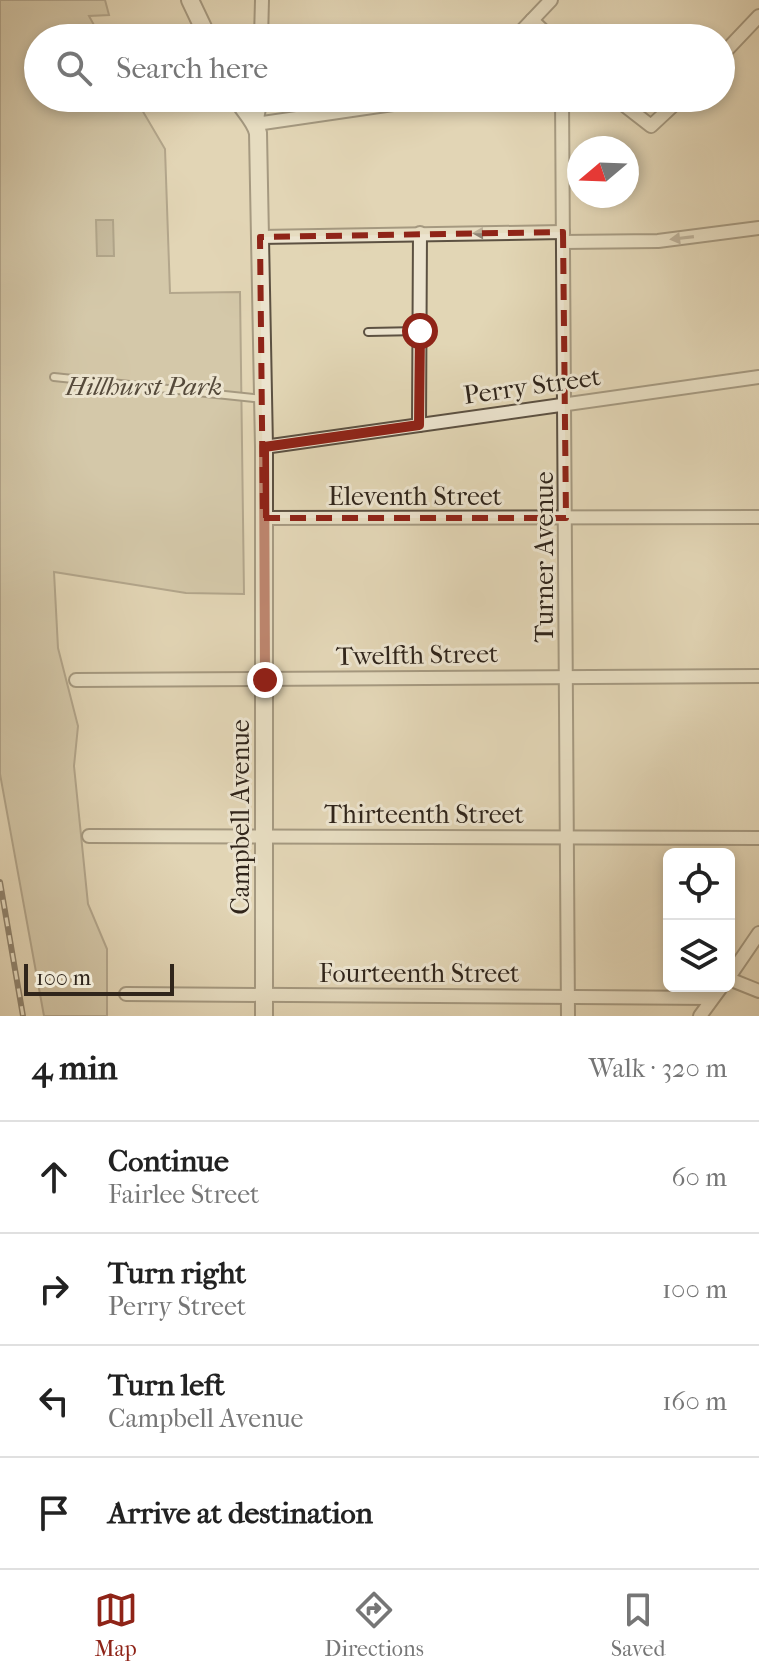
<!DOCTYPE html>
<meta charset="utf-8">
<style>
:root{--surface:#fff;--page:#f6f6f6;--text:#222;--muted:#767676;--line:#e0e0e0;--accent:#8f2418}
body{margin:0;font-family:"IM FELL French Canon",serif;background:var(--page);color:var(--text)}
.controls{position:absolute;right:24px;bottom:24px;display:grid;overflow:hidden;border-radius:12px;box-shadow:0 4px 12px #0003}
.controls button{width:72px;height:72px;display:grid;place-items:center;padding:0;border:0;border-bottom:2px solid var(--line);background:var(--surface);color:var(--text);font:40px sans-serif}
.compass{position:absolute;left:567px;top:136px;width:72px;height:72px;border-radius:50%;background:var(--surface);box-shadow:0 4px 12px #0003;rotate:251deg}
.scale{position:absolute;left:24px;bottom:20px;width:150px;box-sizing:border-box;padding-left:8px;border:4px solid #30251b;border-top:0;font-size:22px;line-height:28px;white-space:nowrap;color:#30251b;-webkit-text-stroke:6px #ece4cf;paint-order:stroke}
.stop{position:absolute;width:24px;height:24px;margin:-18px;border:6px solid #8f2418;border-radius:50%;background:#fff}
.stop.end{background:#8f2418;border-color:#fff;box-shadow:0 2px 8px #0008}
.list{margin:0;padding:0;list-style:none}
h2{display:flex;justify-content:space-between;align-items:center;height:104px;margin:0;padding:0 32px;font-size:34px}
h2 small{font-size:26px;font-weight:400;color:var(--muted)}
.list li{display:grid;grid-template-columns:52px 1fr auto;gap:24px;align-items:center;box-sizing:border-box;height:112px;padding:0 32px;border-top:2px solid var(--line)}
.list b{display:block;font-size:30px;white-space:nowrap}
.list p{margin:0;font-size:26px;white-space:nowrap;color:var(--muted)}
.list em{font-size:26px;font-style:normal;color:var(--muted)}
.icon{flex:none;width:44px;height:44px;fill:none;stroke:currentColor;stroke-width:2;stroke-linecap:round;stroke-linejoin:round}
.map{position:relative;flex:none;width:759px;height:1016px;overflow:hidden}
.search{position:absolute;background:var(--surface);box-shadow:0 4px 12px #0003;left:24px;right:24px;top:24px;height:88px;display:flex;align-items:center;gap:20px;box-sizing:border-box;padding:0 28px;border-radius:44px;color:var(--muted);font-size:30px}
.sheet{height:552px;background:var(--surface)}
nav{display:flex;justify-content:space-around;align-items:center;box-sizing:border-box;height:112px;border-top:2px solid var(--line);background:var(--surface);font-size:22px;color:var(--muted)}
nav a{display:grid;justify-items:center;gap:4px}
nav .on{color:var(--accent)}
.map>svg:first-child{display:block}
.green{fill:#c4b89b;stroke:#7a6e5b;stroke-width:2}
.water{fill:#a59a81;stroke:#766b58;stroke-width:2}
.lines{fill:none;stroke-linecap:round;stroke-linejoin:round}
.service-casing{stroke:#5c5142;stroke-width:10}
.minor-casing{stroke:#5c5142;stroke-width:16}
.tertiary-casing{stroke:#5c5142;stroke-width:20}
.service{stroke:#ece4cf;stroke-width:6}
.minor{stroke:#ece4cf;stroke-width:12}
.tertiary{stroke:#ece4cf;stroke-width:16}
.rail-casing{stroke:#30251b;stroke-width:6}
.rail{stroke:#ece4cf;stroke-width:3;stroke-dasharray:9;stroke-linecap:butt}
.oneway{fill:#8e8475}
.route{stroke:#8f2418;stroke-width:10}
.marked{fill:none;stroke:#8f2418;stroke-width:6;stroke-dasharray:16 10;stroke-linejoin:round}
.labels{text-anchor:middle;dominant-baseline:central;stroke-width:6;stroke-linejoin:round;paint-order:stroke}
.park-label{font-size:26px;font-style:italic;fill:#554a3b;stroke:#ece4cf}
.street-label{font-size:26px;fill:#30251b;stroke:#ece4cf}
</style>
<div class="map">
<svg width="759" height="1016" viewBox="0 0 759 1016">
<rect width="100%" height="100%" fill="#e2d6b5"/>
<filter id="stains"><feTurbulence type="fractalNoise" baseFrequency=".0025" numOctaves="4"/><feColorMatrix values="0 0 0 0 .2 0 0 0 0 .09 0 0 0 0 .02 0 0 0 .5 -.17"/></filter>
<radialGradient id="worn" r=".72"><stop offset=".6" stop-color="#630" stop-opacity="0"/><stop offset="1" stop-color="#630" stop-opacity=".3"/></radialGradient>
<polygon class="green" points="0,0 105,0 109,15 89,16 101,38 38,38 38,98 135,98 165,149 170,293 240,292 244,594 186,593 54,572 58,648 78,726 74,766 88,904 107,949 107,1016 44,1016 0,774"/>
<polygon class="water" points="96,220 113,220 114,256 97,256"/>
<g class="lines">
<g class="service-casing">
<g id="service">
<polyline points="368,332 420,331"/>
<polyline points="54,377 263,399"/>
</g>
</g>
<g class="minor-casing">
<g id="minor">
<polyline points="532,20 551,38"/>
<polyline points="261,38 262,0"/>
<polyline points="515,38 551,0"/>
<polyline points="721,56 759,16"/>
<polyline points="261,98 256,124 434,98"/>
<polyline points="562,98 568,1016"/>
<polyline points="615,98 651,126 681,98"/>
<polyline points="260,237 563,232"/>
<polyline points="563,242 658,241 759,228"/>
<polyline points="419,425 420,233"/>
<polyline points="264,447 759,377"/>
<polyline points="263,518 759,517"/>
<polyline points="76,680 759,676"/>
<polyline points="89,836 759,838"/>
<polyline points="729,977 759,933"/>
<polyline points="729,979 759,991"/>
<polyline points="126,994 712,998"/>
<polyline points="700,1016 722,986"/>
</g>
</g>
<g class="tertiary-casing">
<g id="tertiary">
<polyline points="190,0 208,38"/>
<path d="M 237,98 C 243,110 255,120 258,133 L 264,447 L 264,1016"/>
</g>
</g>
<use href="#service" class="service"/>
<use href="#minor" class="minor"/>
<use href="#tertiary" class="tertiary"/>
<g class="rail-casing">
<polyline id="rail" points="0,882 23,1016"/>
</g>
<use href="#rail" class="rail"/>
</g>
<defs><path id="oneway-solid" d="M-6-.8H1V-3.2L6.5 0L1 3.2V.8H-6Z" transform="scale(2)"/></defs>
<g class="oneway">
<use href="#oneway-solid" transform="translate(485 233) rotate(179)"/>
<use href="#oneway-solid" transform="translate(682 238) rotate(173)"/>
</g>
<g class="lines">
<polyline class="route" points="265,680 264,447 419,425 420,331"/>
</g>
<path d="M0 0H759V1016H0ZM 563,232 L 566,518 L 263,518 L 260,237 Z" fill="#e2d6b5" fill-opacity=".55" fill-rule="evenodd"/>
<path class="marked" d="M 563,232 L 566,518 L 263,518 L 260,237 Z"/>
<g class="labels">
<g class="park-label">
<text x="144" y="386">Hillhurst Park</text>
</g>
<g class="street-label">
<text transform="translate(532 386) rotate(-8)">Perry Street</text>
<text x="415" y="496">Eleventh Street</text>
<text transform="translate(544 557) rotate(-90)">Turner Avenue</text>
<text transform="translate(417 655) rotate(-1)">Twelfth Street</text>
<text x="424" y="814">Thirteenth Street</text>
<text transform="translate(240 817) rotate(-90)">Campbell Avenue</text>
<text x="419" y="973">Fourteenth Street</text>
</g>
</g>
<rect width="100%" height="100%" filter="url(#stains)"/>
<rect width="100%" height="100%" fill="url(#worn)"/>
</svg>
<div class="controls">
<button><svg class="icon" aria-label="locate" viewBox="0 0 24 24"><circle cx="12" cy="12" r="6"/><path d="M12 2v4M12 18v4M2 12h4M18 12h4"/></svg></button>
<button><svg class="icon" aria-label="layers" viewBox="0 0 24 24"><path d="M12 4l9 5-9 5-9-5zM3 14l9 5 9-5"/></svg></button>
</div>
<svg class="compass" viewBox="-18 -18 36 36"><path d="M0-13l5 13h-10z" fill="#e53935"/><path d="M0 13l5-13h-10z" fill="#767676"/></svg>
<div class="scale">100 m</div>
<div class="stop" style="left:420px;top:331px"></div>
<div class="stop end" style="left:265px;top:680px"></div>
<div class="search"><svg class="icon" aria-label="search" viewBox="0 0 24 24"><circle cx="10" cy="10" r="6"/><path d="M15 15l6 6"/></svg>Search here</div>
</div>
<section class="sheet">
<h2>4 min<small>Walk · 320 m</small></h2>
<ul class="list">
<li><svg class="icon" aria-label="ahead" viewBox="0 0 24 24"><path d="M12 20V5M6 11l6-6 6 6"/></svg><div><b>Continue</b><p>Fairlee Street</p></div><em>60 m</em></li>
<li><svg class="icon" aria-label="right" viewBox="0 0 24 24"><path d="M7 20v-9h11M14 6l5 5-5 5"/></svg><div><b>Turn right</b><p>Perry Street</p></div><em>100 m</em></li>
<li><svg class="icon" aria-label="left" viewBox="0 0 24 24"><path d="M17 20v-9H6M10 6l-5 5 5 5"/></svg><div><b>Turn left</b><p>Campbell Avenue</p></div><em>160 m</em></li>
<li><svg class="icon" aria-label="arrive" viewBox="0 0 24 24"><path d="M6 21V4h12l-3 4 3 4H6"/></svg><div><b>Arrive at destination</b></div></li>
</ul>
</section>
<nav>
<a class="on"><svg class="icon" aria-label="map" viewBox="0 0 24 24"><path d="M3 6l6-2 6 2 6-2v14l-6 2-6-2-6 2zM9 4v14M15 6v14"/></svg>Map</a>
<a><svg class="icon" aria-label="directions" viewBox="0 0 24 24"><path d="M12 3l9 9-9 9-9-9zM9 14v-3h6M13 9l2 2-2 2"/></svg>Directions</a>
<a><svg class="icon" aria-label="saved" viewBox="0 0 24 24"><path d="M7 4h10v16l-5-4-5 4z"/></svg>Saved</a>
</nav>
